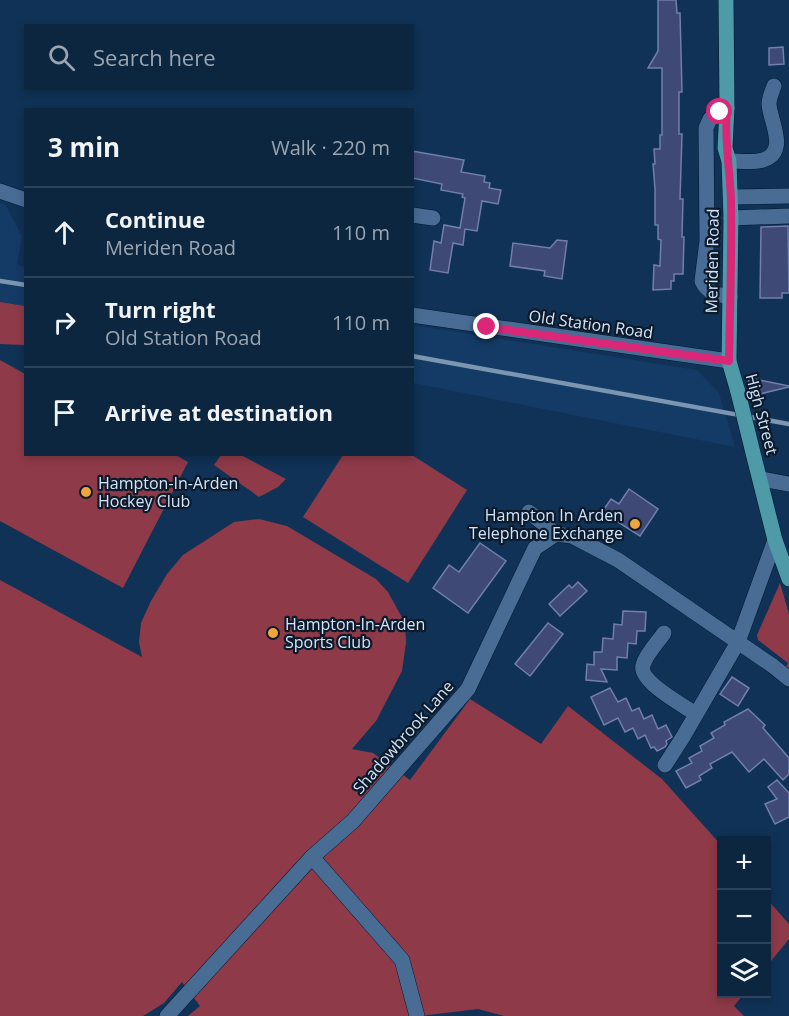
<!DOCTYPE html>
<meta charset="utf-8">
<style>
:root{--surface:#0c2640;--page:#1a324b;--text:#f1f3f6;--muted:#9aa5b1;--line:#2c4359}
body{margin:0;font-family:"Open Sans",sans-serif;background:var(--page);color:var(--text)}
.controls{position:absolute;right:18px;bottom:18px;display:grid;overflow:hidden;border-radius:0px;box-shadow:0 3px 9px #0003}
.controls button{width:54px;height:54px;display:grid;place-items:center;padding:0;border:0;border-bottom:2px solid var(--line);background:var(--surface);color:var(--text);font:30px sans-serif}
.stop{position:absolute;width:18px;height:18px;margin:-14px;border:4px solid #db2777;border-radius:50%;background:#fff}
.stop.end{background:#db2777;border-color:#fff;box-shadow:0 2px 6px #0008}
.list{margin:0;padding:0;list-style:none}
h2{display:flex;justify-content:space-between;align-items:center;height:78px;margin:0;padding:0 24px;font-size:26px}
h2 small{font-size:20px;font-weight:400;color:var(--muted)}
.list li{display:grid;grid-template-columns:39px 1fr auto;gap:18px;align-items:center;box-sizing:border-box;height:90px;padding:0 24px;border-top:2px solid var(--line)}
.list b{display:block;font-size:22px;white-space:nowrap}
.list p{margin:0;font-size:20px;white-space:nowrap;color:var(--muted)}
.list em{font-size:20px;font-style:normal;color:var(--muted)}
.icon{flex:none;width:33px;height:33px;fill:none;stroke:currentColor;stroke-width:2;stroke-linecap:round;stroke-linejoin:round}
.map{position:relative;flex:none;width:789px;height:1016px;overflow:hidden}
.search{position:absolute;background:var(--surface);box-shadow:0 3px 9px #0003;left:24px;top:24px;width:390px;height:66px;display:flex;align-items:center;gap:15px;box-sizing:border-box;padding:0 21px;border-radius:0px;color:var(--muted);font-size:22px}
.panel{position:absolute;background:var(--surface);box-shadow:0 3px 9px #0003;left:24px;top:108px;width:390px;height:348px;border-radius:0px}
.map>svg:first-child{display:block}
.built{fill:#143b65}
.green{fill:#8f3a48}
.building{fill:#3f4976;stroke:#717eae;stroke-width:1.5}
.lines{fill:none;stroke-linecap:round;stroke-linejoin:round}
.minor-casing{stroke:#021934;stroke-width:16}
.major-casing{stroke:#021934;stroke-width:16}
.minor{stroke:#496c94;stroke-width:15}
.major{stroke:#4e9aa8;stroke-width:15}
.rail{stroke:#7c96b2;stroke-width:4.5}
.major-bridge-casing{stroke:#021934;stroke-width:16;stroke-linecap:butt}
.major-bridge{stroke:#4e9aa8;stroke-width:15}
.route{stroke:#db2777;stroke-width:8}
.poi-dot{fill:#efa73d;stroke:#0c1a2a;stroke-width:2}
.labels{text-anchor:middle;dominant-baseline:central;stroke-width:4.5;stroke-linejoin:round;paint-order:stroke}
.street-label{font-size:16px;fill:#d1e4fb;stroke:#0c1a2a}
.poi-label{font-size:16px;fill:#d1e4fb;stroke:#0c1a2a;text-anchor:start}
</style>
<div class="map">
<svg width="789" height="1016" viewBox="0 0 789 1016">
<rect width="100%" height="100%" fill="#103256"/>
<g class="built">
<polygon points="0,203 5,204 22,236 17,265 25,267 25,306 0,302"/>
<polygon points="413,325 697,370 719,393 735,447 413,383"/>
</g>
<g class="green">
<polygon points="0,302 25,306 25,345 0,344"/>
<polygon points="0,360 25,374 26,454 174,454 188,462 123,588 0,521"/>
<polygon points="221,455 241,455 286,479 278,487 259,497 214,465"/>
<polygon points="343,455 412,455 467,490 408,583 303,517"/>
<polygon points="259,519 287,526 376,579 388,592 405,623 406,643 402,671 376,721 352,749 373,753 410,780 470,699 541,744 568,706 662,779 721,845 722,994 744,994 734,1006 744,1016 504,1016 478,1009 420,1016 188,1016 200,1006 182,982 164,1003 143,1016 0,1016 0,580 142,657 139,642 141,623 151,601 167,574 183,555 234,522"/>
<polygon points="780,583 789,614 789,669 786,667 788,663 758,640 757,635"/>
<polygon points="766,898 789,924 789,939 767,966"/>
</g>
<g class="building">
<polygon points="658,0 676,0 677,13 680,13 682,92 679,92 679,134 682,134 680,199 683,199 682,237 684,237 683,274 674,274 674,281 671,281 671,289 653,290 654,265 660,266 661,240 658,239 658,225 655,225 655,189 653,164 655,164 654,149 660,149 660,135 662,135 662,68 648,68 658,51"/>
<polygon points="783,47 784,64 769,65 769,48"/>
<polygon points="412,151 464,160 461,172 485,176 484,182 490,183 489,188 501,190 498,204 482,201 477,231 465,229 463,245 453,243 448,273 430,270 434,241 441,243 444,225 460,228 465,198 462,197 463,194 441,190 442,184 412,178"/>
<polygon points="788,226 789,293 782,293 782,298 760,298 761,227"/>
<polygon points="557,240 567,241 562,279 544,276 545,271 510,266 513,243 550,248"/>
<polygon points="749,378 789,386 789,387 751,396 748,387"/>
<polygon points="629,489 658,509 640,536 602,512 611,499 619,504"/>
<polygon points="480,543 506,561 468,613 433,588 449,565 459,572"/>
<polygon points="578,582 587,591 560,616 549,604 569,585 572,588"/>
<polygon points="623,611 646,612 645,631 637,631 636,644 628,643 627,658 617,657 617,670 601,669 607,682 586,680 587,664 594,665 594,652 602,652 603,638 613,639 614,624 622,625"/>
<polygon points="548,623 563,634 530,676 515,664"/>
<polygon points="732,677 749,688 738,706 720,694"/>
<polygon points="610,688 618,702 626,698 632,711 639,708 644,719 652,715 658,729 666,725 672,737 666,741 667,744 665,747 657,751 654,747 651,748 645,735 638,739 633,728 625,732 618,718 604,725 591,697"/>
<polygon points="748,709 765,725 763,728 789,758 789,774 783,780 764,759 749,772 732,752 710,764 712,768 699,776 701,780 686,788 676,771 692,763 689,758 702,751 700,746 714,738 711,733 725,725 724,722"/>
<polygon points="777,780 789,793 789,817 775,824 765,804 777,799 768,787"/>
</g>
<g class="lines">
<g class="minor-casing">
<g id="minor">
<path d="M 727,108 L 710,119 L 706,128 L 707,241 L 702,281 C 707,293 718,295 730,297"/>
<path d="M 729,161 C 739,161 753,163 763,160 C 789,152 770,121 769,104 C 769,98 772,92 774,86"/>
<polyline points="0,191 26,200"/>
<polyline points="731,197 789,196"/>
<polyline points="412,215 433,218"/>
<polyline points="731,218 789,216"/>
<polyline points="412,315 729,361"/>
<polyline points="761,479 789,484"/>
<polyline points="529,512 556,534"/>
<path d="M 664,633 C 658,642 646,654 643,665 C 638,681 684,706 696,714"/>
<polyline points="665,765 683,737 738,642 775,540"/>
<polyline points="312,857 402,960 417,1016"/>
<polyline points="167,1016 312,857 353,821 468,689 535,548 556,534 572,536 618,560 773,666 789,679"/>
</g>
</g>
<g class="major-casing">
<g id="major">
<polyline points="726,0 727,108 725,148 729,161 731,218 729,361 738,392"/>
<polyline points="754,457 775,540 789,579"/>
</g>
</g>
<use href="#minor" class="minor"/>
<use href="#major" class="major"/>
<g class="rail">
<polyline points="0,281 26,285"/>
<polyline points="412,356 789,424"/>
</g>
<g class="major-bridge-casing">
<polyline id="major-bridge" points="738,392 754,457"/>
</g>
<use href="#major-bridge" class="major-bridge"/>
</g>
<g class="lines">
<path class="route" d="M 487,327 L 729,361 C 730,307 732,254 731,200 C 730,169 724,140 727,108 L 720,112"/>
</g>
<g class="poi-dot">
<circle cx="86" cy="492" r="6"/>
<circle cx="635" cy="524" r="6"/>
<circle cx="273" cy="633" r="6"/>
</g>
<g class="labels">
<g class="street-label">
<text transform="translate(712 261) rotate(-89)">Meriden Road</text>
<text transform="translate(591 324) rotate(8)">Old Station Road</text>
<text transform="translate(762 414) rotate(75)">High Street</text>
<text transform="translate(403 737) rotate(-49)">Shadowbrook Lane</text>
</g>
<g class="poi-label">
<text x="98" y="483">Hampton-In-Arden<tspan x="98" dy="18">Hockey Club</tspan></text>
<text x="623" y="515" text-anchor="end">Hampton In Arden<tspan x="623" dy="18">Telephone Exchange</tspan></text>
<text x="285" y="624">Hampton-In-Arden<tspan x="285" dy="18">Sports Club</tspan></text>
</g>
</g>
</svg>
<div class="controls">
<button>+</button>
<button>−</button>
<button><svg class="icon" aria-label="layers" viewBox="0 0 24 24"><path d="M12 4l9 5-9 5-9-5zM3 14l9 5 9-5"/></svg></button>
</div>
<div class="stop" style="left:720px;top:112px"></div>
<div class="stop end" style="left:487px;top:327px"></div>
<div class="search"><svg class="icon" aria-label="search" viewBox="0 0 24 24"><circle cx="10" cy="10" r="6"/><path d="M15 15l6 6"/></svg>Search here</div>
<section class="panel">
<h2>3 min<small>Walk · 220 m</small></h2>
<ul class="list">
<li><svg class="icon" aria-label="ahead" viewBox="0 0 24 24"><path d="M12 20V5M6 11l6-6 6 6"/></svg><div><b>Continue</b><p>Meriden Road</p></div><em>110 m</em></li>
<li><svg class="icon" aria-label="right" viewBox="0 0 24 24"><path d="M7 20v-9h11M14 6l5 5-5 5"/></svg><div><b>Turn right</b><p>Old Station Road</p></div><em>110 m</em></li>
<li><svg class="icon" aria-label="arrive" viewBox="0 0 24 24"><path d="M6 21V4h12l-3 4 3 4H6"/></svg><div><b>Arrive at destination</b></div></li>
</ul>
</section>
</div>
